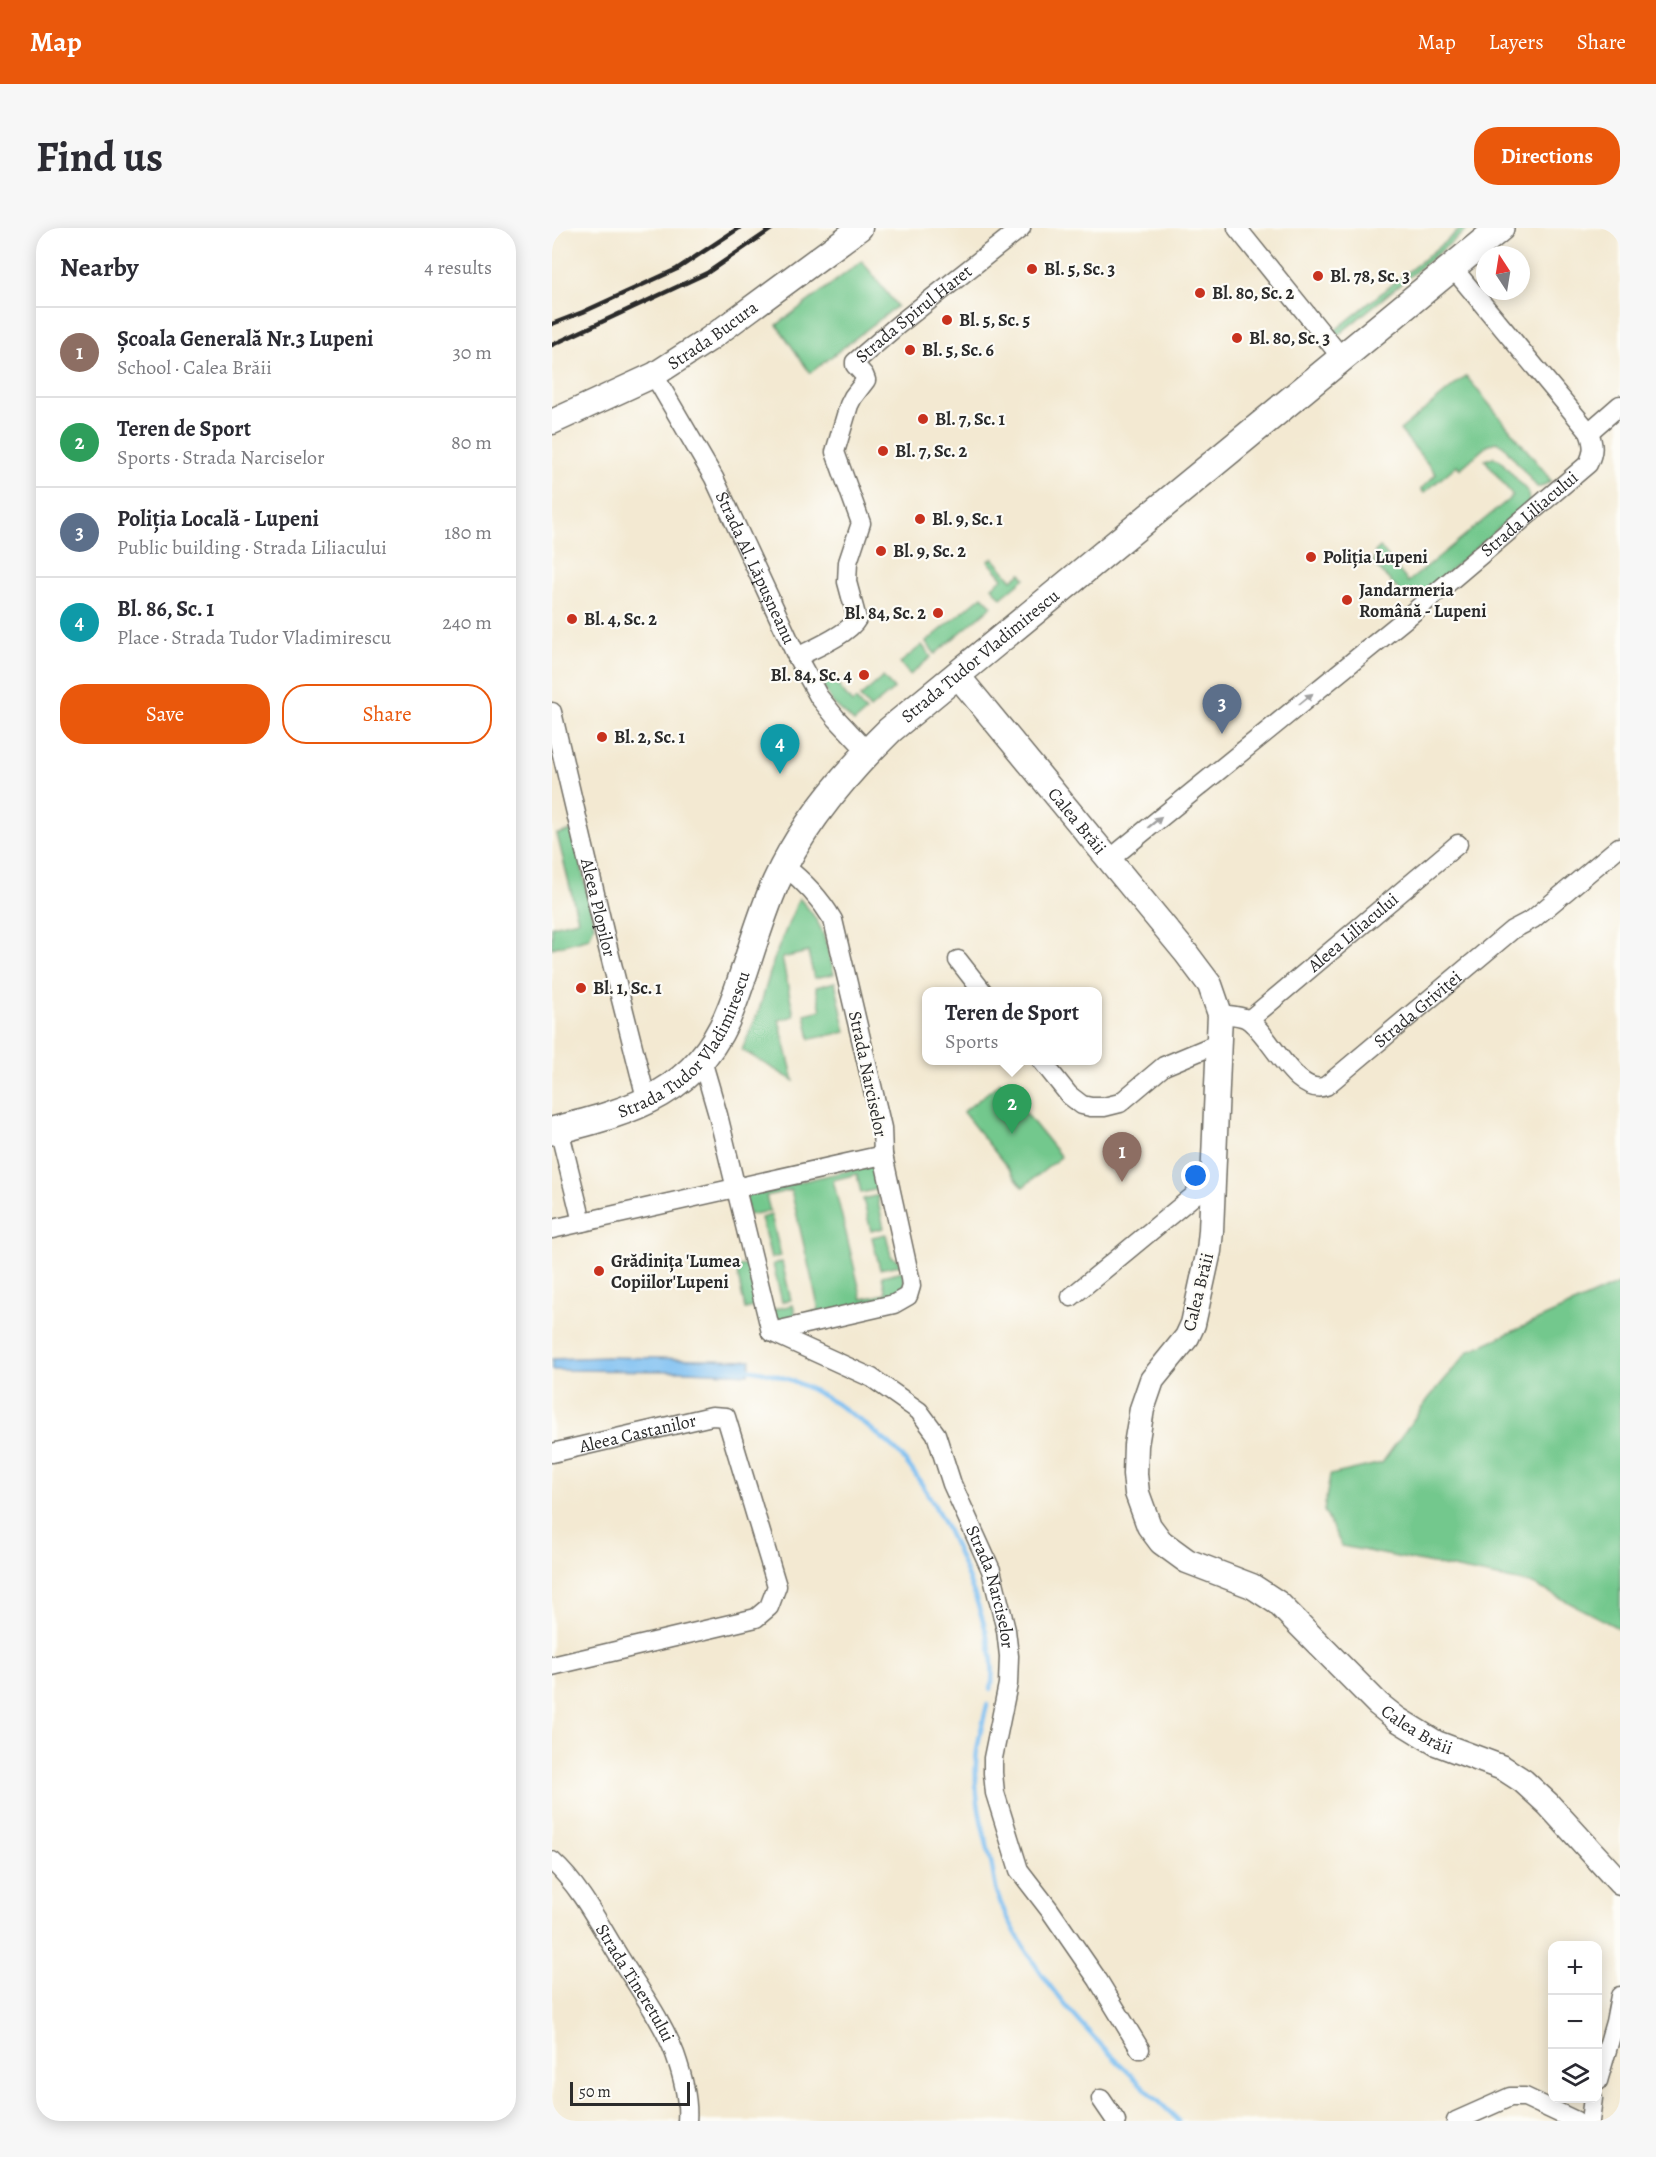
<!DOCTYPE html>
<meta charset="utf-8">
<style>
:root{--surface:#fff;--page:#f7f7f7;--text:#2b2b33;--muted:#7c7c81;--line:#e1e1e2;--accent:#ea580c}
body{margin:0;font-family:Alegreya,serif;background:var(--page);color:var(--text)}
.controls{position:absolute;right:18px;bottom:18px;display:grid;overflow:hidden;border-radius:12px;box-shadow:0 3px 15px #0003}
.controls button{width:54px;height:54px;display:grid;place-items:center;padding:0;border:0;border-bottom:2px solid var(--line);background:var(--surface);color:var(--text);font:30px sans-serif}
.compass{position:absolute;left:924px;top:18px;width:54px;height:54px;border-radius:50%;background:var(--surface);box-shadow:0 3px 15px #0003;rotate:348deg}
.scale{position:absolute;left:18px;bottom:15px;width:120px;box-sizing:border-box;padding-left:6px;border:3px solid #2b2b2b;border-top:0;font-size:16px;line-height:21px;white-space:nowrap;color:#2b2b2b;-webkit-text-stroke:4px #fdfcf7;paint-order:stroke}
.you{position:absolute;left:644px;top:948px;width:21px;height:21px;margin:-15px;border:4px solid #fff;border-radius:50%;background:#1a73e8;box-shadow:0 0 0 9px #1a73e833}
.badge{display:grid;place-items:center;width:39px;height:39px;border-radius:50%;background:var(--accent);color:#fff;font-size:20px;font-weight:700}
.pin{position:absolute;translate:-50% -50px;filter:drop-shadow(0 2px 3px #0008)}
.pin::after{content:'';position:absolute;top:32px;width:21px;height:18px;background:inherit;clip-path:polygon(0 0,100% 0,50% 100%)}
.popup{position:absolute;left:370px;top:759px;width:180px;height:78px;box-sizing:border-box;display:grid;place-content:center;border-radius:12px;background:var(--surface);filter:drop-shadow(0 2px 4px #0005);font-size:20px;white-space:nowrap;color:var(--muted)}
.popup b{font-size:22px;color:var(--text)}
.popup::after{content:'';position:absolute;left:50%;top:100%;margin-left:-12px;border:12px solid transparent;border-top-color:var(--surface)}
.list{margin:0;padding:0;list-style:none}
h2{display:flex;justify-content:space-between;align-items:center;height:78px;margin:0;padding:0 24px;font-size:26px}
h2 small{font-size:20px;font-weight:400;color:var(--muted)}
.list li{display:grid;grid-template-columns:39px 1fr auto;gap:18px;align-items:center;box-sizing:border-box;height:90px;padding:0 24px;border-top:2px solid var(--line)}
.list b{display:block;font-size:22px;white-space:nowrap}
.list p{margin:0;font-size:20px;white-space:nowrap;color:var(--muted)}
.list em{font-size:20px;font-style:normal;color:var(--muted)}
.actions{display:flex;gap:12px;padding:18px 24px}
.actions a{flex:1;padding:14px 0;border:2px solid var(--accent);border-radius:24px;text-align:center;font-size:21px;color:var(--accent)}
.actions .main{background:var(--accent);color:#fff}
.icon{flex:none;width:33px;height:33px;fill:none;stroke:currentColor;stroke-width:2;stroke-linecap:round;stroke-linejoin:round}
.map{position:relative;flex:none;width:1068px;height:1893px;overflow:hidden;border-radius:24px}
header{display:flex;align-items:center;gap:36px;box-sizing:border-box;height:84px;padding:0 30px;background:var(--accent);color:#fff}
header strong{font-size:28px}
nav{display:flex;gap:33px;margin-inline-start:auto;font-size:21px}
.intro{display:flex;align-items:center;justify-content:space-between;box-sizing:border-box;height:144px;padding:0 36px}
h1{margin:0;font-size:42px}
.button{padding:15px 27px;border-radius:24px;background:var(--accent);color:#fff;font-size:21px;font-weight:700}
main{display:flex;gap:36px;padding:0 36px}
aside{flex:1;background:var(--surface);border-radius:24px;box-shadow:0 3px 15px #0003}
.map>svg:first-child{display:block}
.green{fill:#73c88d;stroke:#4f7a5c;stroke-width:1.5}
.water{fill:#7abef1;stroke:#52748e;stroke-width:1.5}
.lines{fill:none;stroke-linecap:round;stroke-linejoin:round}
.stream{stroke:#7abef1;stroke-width:4.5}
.minor-casing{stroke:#716e65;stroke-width:21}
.secondary-casing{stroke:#716e65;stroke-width:27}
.primary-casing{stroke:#716e65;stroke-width:30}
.minor{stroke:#fff;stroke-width:18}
.secondary{stroke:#fff;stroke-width:24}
.primary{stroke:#fff;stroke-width:27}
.rail{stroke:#2b2b2b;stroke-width:4.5}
.oneway{fill:#a0a0a0}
.poi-dot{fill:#c8321e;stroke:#fdfcf7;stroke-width:2}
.labels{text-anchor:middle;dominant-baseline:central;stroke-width:4.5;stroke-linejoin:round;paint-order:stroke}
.poi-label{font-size:18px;font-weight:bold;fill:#2b2b2b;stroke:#fdfcf7;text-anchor:start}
.street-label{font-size:18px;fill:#2b2b2b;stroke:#fdfcf7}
</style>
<header>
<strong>Map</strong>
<nav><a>Map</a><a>Layers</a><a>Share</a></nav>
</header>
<div class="intro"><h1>Find us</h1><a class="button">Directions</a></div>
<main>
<aside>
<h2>Nearby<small>4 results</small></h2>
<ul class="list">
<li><span class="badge" style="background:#8d6e63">1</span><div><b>Școala Generală Nr.3 Lupeni</b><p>School · Calea Brăii</p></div><em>30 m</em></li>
<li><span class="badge" style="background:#2e9e5b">2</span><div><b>Teren de Sport</b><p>Sports · Strada Narciselor</p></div><em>80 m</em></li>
<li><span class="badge" style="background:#5c6f8a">3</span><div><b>Poliția Locală - Lupeni</b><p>Public building · Strada Liliacului</p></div><em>180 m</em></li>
<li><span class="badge" style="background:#0f9aa8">4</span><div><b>Bl. 86, Sc. 1</b><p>Place · Strada Tudor Vladimirescu</p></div><em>240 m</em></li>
</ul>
<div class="actions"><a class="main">Save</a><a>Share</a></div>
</aside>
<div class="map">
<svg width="1068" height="1893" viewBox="0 0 1068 1893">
<rect width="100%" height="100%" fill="#fdfcf7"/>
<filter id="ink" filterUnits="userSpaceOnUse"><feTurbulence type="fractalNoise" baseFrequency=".0167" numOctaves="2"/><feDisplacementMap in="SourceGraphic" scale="12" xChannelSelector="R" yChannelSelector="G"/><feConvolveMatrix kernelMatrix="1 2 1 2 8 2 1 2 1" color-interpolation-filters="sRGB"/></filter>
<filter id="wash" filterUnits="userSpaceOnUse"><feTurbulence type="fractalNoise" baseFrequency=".008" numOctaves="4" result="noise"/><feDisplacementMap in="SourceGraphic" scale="24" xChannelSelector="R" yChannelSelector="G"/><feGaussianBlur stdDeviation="1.35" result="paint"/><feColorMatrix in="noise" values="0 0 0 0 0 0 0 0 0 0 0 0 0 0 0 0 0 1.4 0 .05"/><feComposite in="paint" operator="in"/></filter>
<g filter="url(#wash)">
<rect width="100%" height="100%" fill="#f3e9d2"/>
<g class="green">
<polygon points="910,0 917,0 786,107 780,105"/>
<polygon points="310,33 345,78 258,145 225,97"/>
<polygon points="914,148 992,243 999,253 989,259 985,259 951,217 945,214 937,216 908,241 905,237 872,265 869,261 884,246 848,202"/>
<polygon points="941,229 948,232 976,264 977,274 866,370 860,372 855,371 822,336 823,324 828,319 856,354 961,268 933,232"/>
<polygon points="441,330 460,352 469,345 473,350 449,370 440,359 451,350 436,333"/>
<polygon points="430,368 440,378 383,426 374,414"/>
<polygon points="370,417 379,429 358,447 348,435"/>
<polygon points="275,444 300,475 304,472 314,484 302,494 280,474 267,451"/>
<polygon points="331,449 342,461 318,481 308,469"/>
<polygon points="22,602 42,698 37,710 0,720 0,698 26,692 5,606"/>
<path d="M 247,670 C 272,696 274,713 282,746 L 262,750 L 256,724 L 230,730 L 242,788 L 227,792 L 242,853 L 190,822 L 207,782 L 223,728 Z"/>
<polygon points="283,754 294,804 258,811 253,786 269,782 264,759"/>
<polygon points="449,854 509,929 471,959 411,884"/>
<polygon points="321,937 326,942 331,960 309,965 305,946 281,952 310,1071 334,1066 330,1048 351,1043 353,1056 347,1069 227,1097 220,1082 241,1077 244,1088 267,1082 239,962 214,968 218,983 197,987 193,970 199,965"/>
<polygon points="327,967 326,974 332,1000 319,1003 311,971"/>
<polygon points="219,987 229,1028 219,1030 209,990"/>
<polygon points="334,1006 339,1028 348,1034 349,1037 328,1041 320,1009"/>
<polygon points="230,1034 239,1072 230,1074 221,1036"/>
<polygon points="197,1036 207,1078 193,1081 184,1039"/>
<polygon points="1068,1055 1068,1401 981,1356 790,1318 772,1283 778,1247 830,1235 877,1170 917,1123"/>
</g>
<polygon class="water" points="55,1129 199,1132 196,1146 136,1143 0,1142 0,1131"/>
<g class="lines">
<g class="stream">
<path d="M 192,1141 C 239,1145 281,1171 318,1200 C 329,1210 342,1218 351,1230 C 383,1270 406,1321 423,1368 C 432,1395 445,1432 439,1461"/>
<path d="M 435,1477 C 431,1496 424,1516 424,1535 C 422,1567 430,1598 438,1629 C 441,1641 442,1653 445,1665 C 450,1682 460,1698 469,1714 C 509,1784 569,1837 627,1893"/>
</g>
</g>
</g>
<g filter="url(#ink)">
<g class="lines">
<g class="minor-casing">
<g id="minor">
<polyline points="685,0 790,130"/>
<path id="s1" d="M 102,147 L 162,250 L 245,429 L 267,469 L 284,490 L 316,524"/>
<polyline points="1037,204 1068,177"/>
<path id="s2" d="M 245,429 C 261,421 297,406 305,391 L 295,354 L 296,334 L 309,295 L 283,224 L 297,177 L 301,169 L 314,152 L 312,147 L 303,137 L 303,134 L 346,97 L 469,0"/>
<path id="s3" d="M 0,484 L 54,712 L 95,874"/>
<path id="s4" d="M 558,631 L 858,387 L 1036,236 C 1042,224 1042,217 1037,204 L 900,39"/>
<polyline points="406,732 431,764"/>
<path id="s5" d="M 668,786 C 676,787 688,787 695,791 C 718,805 744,870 774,858 L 960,702 L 981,691 L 1067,619"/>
<path id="s6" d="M 697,792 L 906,616"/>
<polyline points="150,832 166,887 219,1104"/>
<polyline points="489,832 517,867 530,877 539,879 552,879 568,875 612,838 667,815"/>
<polyline points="7,901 30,994"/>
<path d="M 0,1001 L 331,927 L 330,900 L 281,692 C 268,670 252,653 232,638"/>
<polyline points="519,1069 662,951"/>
<path id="s7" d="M 219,1104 L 320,1150 L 367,1183 L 384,1206 L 400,1256 L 439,1342 L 454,1402 L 457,1428 L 456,1456 L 441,1530 L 441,1545 L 443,1565 L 467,1642 L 497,1681 L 546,1752 L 588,1821"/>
<polyline points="219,1104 342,1076 356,1068 359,1058 358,1050 331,927"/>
<path id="s8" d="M 0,1225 L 160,1188 L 174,1189 L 225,1358 L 217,1379 L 204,1390 L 0,1438"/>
<path id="s9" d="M 0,1633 C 29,1659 48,1698 68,1730 C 87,1761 110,1792 123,1826 C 130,1846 137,1871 135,1893"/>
<polyline points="1046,1853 1063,1794 1068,1768"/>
<polyline points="549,1871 564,1893"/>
<polyline points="904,1893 958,1869 973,1869 1024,1893"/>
<polyline points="1038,1893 1041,1870"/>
</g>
</g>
<g class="secondary-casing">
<g id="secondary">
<path id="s10" d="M 0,194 L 102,147 L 156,112 L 308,0"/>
<path id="s11" d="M 405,447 L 634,725 L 658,757 L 668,786 L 659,1003 L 657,1023 L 641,1096 L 635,1109 L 600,1152 L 590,1181 L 584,1217 L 583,1246 L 585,1265 L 597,1298 L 609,1314 L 635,1333 L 700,1358 L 726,1375 L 826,1476 L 845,1491 L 884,1515 L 951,1540 L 971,1553 L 996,1576 L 1068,1655"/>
</g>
</g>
<g class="primary-casing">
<g id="primary">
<path id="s12" d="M 0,903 C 82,883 148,864 180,778 C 196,737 206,694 224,654 C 250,596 293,546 338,502 L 948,0"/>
</g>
</g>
<use href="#minor" class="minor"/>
<use href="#secondary" class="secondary"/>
<use href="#primary" class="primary"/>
<g class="rail">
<polyline points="0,96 31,84 125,41 187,0"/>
<polyline points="0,117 155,45 221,0"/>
</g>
</g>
<defs><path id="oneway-solid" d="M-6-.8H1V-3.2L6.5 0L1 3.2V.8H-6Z" transform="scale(1.5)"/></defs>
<g class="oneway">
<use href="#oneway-solid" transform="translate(754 471) rotate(-39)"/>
<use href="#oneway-solid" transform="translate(603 594) rotate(-39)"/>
</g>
</g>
<g class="poi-dot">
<circle cx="480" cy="41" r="6"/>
<circle cx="766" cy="48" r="6"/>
<circle cx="648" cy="65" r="6"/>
<circle cx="395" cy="92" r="6"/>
<circle cx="685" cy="110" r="6"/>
<circle cx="358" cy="122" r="6"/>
<circle cx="371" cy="191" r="6"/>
<circle cx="331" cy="223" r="6"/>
<circle cx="368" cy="291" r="6"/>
<circle cx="329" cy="323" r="6"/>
<circle cx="759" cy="329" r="6"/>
<circle cx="795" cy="372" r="6"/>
<circle cx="386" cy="385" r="6"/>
<circle cx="20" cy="391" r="6"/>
<circle cx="312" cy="447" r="6"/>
<circle cx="50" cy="509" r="6"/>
<circle cx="29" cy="760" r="6"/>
<circle cx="47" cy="1043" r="6"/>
</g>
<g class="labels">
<g class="poi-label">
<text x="492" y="41">Bl. 5, Sc. 3</text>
<text x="778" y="48">Bl. 78, Sc. 3</text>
<text x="660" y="65">Bl. 80, Sc. 2</text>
<text x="407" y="92">Bl. 5, Sc. 5</text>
<text x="697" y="110">Bl. 80, Sc. 3</text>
<text x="370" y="122">Bl. 5, Sc. 6</text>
<text x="383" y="191">Bl. 7, Sc. 1</text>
<text x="343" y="223">Bl. 7, Sc. 2</text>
<text x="380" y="291">Bl. 9, Sc. 1</text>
<text x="341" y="323">Bl. 9, Sc. 2</text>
<text x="771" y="329">Poliția Lupeni</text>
<text x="807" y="362">Jandarmeria<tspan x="807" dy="21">Română - Lupeni</tspan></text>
<text x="374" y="385" text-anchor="end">Bl. 84, Sc. 2</text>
<text x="32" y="391">Bl. 4, Sc. 2</text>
<text x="300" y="447" text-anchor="end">Bl. 84, Sc. 4</text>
<text x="62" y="509">Bl. 2, Sc. 1</text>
<text x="41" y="760">Bl. 1, Sc. 1</text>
<text x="59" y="1033">Grădinița 'Lumea<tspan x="59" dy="21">Copiilor'Lupeni</tspan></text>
</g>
<g class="street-label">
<text stroke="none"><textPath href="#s2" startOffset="424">Strada Spirul Haret</textPath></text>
<text stroke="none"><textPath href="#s10" startOffset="183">Strada Bucura</textPath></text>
<text stroke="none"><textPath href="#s4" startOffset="543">Strada Liliacului</textPath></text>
<text stroke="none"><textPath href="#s1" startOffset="218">Strada Al. Lăpușneanu</textPath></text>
<text stroke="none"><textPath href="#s12" startOffset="670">Strada Tudor Vladimirescu</textPath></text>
<text stroke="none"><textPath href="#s11" startOffset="189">Calea Brăii</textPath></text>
<text stroke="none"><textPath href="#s3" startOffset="201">Aleea Plopilor</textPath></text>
<text stroke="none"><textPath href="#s6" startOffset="136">Aleea Liliacului</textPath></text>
<text stroke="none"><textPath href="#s5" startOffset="256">Strada Griviţei</textPath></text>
<text stroke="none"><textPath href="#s12" startOffset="168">Strada Tudor Vladimirescu</textPath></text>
<text transform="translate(316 846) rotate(78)">Strada Narciselor</text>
<text transform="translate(646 1064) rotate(-76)">Calea Brăii</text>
<text stroke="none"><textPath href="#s8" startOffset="88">Aleea Castanilor</textPath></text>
<text stroke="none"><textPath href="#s7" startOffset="360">Strada Narciselor</textPath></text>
<text stroke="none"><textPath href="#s11" startOffset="1305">Calea Brăii</textPath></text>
<text stroke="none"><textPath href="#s9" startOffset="148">Strada Tineretului</textPath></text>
</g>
</g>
</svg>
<div class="controls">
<button>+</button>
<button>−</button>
<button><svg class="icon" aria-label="layers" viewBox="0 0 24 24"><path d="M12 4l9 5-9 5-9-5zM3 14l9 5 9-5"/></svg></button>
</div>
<svg class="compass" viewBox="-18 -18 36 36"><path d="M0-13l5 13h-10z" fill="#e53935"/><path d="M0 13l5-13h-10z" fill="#7c7c81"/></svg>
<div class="scale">50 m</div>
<div class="you"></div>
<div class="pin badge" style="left:570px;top:954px;background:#8d6e63">1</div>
<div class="pin badge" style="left:460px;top:906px;background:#2e9e5b">2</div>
<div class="popup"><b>Teren de Sport</b>Sports</div>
<div class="pin badge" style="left:670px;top:506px;background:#5c6f8a">3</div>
<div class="pin badge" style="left:228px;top:546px;background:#0f9aa8">4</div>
</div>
</main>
